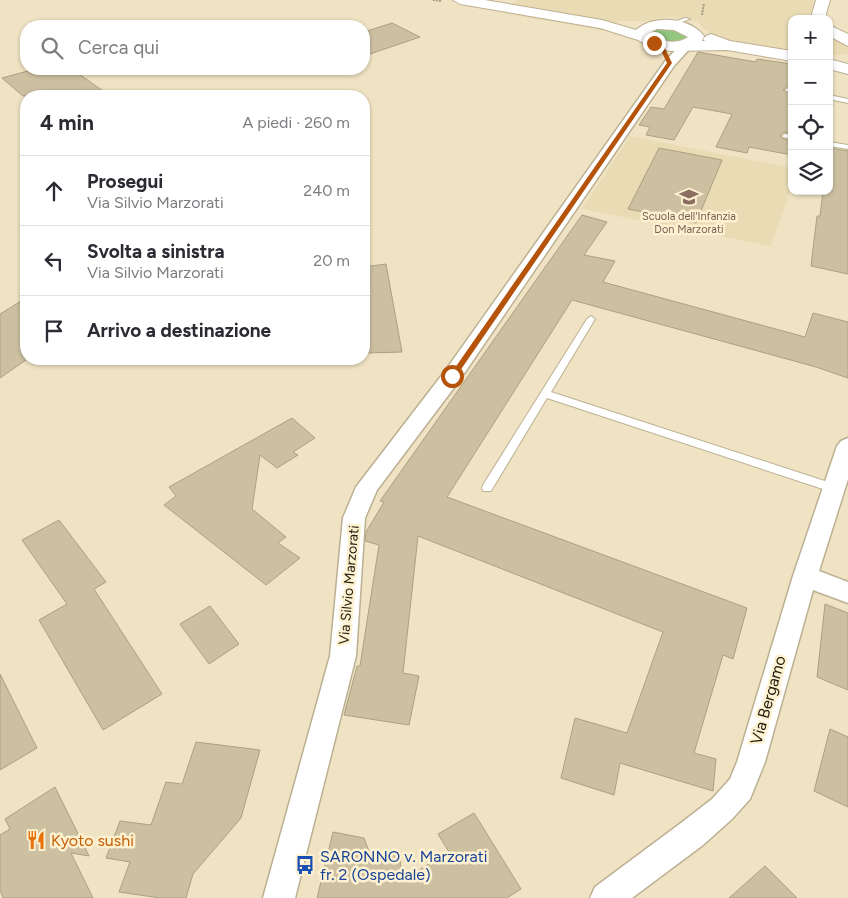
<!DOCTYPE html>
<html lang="it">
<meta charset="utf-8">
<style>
:root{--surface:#fff;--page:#f7f7f7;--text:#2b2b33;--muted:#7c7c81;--line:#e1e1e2}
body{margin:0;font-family:Figtree,sans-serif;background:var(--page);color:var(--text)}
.controls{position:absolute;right:15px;top:15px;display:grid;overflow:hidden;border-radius:10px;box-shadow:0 1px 4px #0004}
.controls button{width:45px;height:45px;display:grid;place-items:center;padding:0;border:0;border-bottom:1px solid var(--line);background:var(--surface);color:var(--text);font:25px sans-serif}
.stop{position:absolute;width:15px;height:15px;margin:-11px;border:4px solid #b45309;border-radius:50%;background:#fff}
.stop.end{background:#b45309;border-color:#fff;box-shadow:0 1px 5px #0008}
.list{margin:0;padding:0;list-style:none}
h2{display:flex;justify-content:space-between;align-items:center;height:65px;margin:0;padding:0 20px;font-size:21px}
h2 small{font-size:16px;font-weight:400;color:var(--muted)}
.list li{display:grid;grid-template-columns:32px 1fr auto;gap:15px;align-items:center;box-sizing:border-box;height:70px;padding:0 20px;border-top:1px solid var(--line)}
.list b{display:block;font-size:19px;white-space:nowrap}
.list p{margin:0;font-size:16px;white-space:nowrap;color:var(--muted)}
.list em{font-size:16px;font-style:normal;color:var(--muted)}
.icon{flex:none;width:28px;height:28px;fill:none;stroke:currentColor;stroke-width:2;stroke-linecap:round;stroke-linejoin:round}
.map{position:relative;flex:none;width:848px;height:898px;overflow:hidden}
.search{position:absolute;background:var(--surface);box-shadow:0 1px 4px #0004;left:20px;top:20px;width:350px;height:55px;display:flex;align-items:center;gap:12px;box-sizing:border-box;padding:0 18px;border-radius:20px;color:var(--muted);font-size:19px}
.panel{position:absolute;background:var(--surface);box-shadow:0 1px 4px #0004;left:20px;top:90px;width:350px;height:275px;border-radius:20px}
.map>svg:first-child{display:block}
.built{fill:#e9dbb3}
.green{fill:#93c780}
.building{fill:#ccc0a1;stroke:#aba081}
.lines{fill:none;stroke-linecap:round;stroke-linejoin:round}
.lane-casing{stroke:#bbb091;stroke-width:2}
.street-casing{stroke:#bbb091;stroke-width:3}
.secondary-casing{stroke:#bbb091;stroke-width:2}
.path{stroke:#a49b82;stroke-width:2;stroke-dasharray:2 1;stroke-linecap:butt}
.lane{fill:#fff;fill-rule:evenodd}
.street{fill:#fff;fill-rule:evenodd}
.secondary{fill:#fff;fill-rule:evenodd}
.route{fill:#b45309}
.labels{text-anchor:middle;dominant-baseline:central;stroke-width:5;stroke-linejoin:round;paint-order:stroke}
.far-education-label{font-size:11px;fill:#785e54;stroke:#fdf1d0}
.street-label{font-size:14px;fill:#211c10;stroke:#fdf1d0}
.near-street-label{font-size:16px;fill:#211c10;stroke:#fdf1d0}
.near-food-label{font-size:16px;fill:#c56008;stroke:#fdf1d0;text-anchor:start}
.near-transit-label{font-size:16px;fill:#164399;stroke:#fdf1d0;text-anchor:start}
</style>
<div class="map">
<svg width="848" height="898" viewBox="0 0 848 898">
<rect width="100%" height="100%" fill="#efe3c3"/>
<g class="built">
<polygon points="517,0 829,0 826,10 828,19 792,19 792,53 738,43 717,36 704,29 697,21 671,17 649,21 619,21 610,32 502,13"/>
<polygon points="829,22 848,37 848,54 829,56"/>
<polygon points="630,136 792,168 792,185 771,246 582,209"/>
</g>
<polygon class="green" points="655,28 674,29 686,35 687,37 676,42 657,41 648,32"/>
<g class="building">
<polygon points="392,23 420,37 364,56 364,32"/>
<polygon points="698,52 756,62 757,59 792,64 792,87 787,86 783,90 792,95 792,133 784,132 780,136 783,139 792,141 792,155 749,147 747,153 716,147 732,114 693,107 674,140 646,135 650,127 639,125 651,107 664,109"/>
<polygon points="35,69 72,69 110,96 23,96 2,78"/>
<polygon points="659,148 722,160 696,223 628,209"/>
<polygon points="829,148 848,151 848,274 811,266 817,216 820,216 823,191 829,191"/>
<polygon points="582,215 607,222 584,255 615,261 603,282 805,337 813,313 848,322 848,378 816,367 572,300 447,497 747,608 733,659 723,655 694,753 716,759 713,791 620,763 614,795 561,778 575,718 627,733 663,632 418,536 403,673 419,676 409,725 344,715 357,666 360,666 379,545 365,541 366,532 384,502 380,501"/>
<polygon points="386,264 402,352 366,353 364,339 364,267"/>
<polygon points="26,298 26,360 0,378 0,314"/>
<polygon points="292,418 315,438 293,452 298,455 277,468 260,455 252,509 286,537 278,543 300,558 266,585 164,505 176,496 169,487"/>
<polygon points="59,520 106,582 94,589 162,694 103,730 39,620 67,604 22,540"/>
<polygon points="825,604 848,613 848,690 817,677"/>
<polygon points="210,606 239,644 209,664 180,624"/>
<polygon points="0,674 37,748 0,770"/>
<polygon points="830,729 848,737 848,807 814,791"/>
<polygon points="196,742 260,750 241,818 193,874 186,898 160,898 119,892 130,862 106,858 120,821 151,825 166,782 182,784"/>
<polygon points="55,787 89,856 71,853 93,898 3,898 0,890 0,835 10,829 5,819"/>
<polygon points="474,813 521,889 507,898 317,898 333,832 364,838 370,854 400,852 401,881 449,852 438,834"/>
<polygon points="765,866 797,898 729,898"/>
</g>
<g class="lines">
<g class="lane-casing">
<g id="lane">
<polygon points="685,18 690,19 671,26 666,25"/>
<polygon points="788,88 792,89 792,93 786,91 785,90"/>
<polygon points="829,95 848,99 848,103 829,99"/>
<polygon points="785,134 792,135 792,139 783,137 782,136"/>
<polygon points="829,142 848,145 848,149 829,146"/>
<polygon points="591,316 595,319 551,392 837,485 838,488 837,491 829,491 547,398 491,491 483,491 482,488 483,485 587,319"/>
</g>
</g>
<g class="street-casing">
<g id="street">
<polygon points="688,40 694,44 674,66 459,381 377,490 365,518 356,656 295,898 263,898 330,656 343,518 356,487 445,371 666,60 684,41"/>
<polygon points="848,438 848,479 819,571 848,582 848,603 813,590 765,762 750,799 732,819 703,845 632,898 590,898 595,887 681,823 712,799 730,779 737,762 793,576 837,446 841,441"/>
</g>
</g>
<g class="secondary-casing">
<g id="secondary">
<path d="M 453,0 L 485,0 L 602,20 L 636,30 C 653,14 690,17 704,36 L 702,41 L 705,41 L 703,39 L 706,36 L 711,34 L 730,41 L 792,51 L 792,61 L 727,50 L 670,51 L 649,46 L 638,40 L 600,28 L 460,4 ZM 657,29 L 674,30 L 688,37 C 678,45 659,42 650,33 Z"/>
<polygon points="816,0 830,0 826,14 827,19 813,19 812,14"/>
<polygon points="829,25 848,34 848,46 829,36"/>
<polygon points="829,59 848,64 848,74 829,69"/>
</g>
</g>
<g class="path">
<polyline points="433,0 442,1"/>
<polyline points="702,15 704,3"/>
</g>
<use href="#lane" class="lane"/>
<use href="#street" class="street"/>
<use href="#secondary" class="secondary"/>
</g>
<polygon class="route" points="653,42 663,44 672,63 455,378 450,378 450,375 667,63 659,46 653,44"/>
<defs>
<g id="school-bare" transform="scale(1.5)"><path d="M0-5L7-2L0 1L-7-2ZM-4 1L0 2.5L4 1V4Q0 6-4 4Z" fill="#8d6e63" stroke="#fdf1d0" stroke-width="2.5" paint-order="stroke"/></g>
<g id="restaurant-bare" transform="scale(1.5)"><path d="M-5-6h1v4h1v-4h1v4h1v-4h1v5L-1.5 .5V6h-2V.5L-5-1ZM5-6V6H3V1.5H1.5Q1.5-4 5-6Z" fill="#e8710a" stroke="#fdf1d0" stroke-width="2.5" paint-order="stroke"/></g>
<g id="bus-bare" transform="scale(1.5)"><path d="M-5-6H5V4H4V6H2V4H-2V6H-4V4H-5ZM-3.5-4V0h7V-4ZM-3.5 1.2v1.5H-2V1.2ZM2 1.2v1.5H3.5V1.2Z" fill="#1a4fb4" stroke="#fdf1d0" stroke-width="2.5" paint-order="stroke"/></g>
</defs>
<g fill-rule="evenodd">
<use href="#school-bare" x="689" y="197"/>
<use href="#restaurant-bare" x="36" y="840"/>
<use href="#bus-bare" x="305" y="865"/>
</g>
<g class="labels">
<g class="far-education-label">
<text x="689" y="216">Scuola dell'Infanzia<tspan x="689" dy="13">Don Marzorati</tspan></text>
</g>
<g class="street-label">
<text transform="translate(349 585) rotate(-85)">Via Silvio Marzorati</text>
</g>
<g class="near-street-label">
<text transform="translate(768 700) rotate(-74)">Via Bergamo</text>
</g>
<g class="near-food-label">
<text x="51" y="840">Kyoto sushi</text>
</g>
<g class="near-transit-label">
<text x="320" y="856">SARONNO v. Marzorati<tspan x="320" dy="18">fr. 2 (Ospedale)</tspan></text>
</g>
</g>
</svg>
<div class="controls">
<button>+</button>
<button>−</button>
<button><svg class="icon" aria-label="locate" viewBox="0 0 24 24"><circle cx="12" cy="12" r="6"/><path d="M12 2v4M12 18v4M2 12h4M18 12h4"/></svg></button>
<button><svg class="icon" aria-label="layers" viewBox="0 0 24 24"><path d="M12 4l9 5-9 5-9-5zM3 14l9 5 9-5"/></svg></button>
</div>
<div class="stop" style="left:452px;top:376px"></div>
<div class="stop end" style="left:654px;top:43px"></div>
<div class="search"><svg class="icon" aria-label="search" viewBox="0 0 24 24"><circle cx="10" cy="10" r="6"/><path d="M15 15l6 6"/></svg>Cerca qui</div>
<section class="panel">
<h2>4 min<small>A piedi · 260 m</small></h2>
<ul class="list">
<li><svg class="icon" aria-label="ahead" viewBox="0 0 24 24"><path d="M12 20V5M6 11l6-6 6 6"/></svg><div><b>Prosegui</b><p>Via Silvio Marzorati</p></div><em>240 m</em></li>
<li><svg class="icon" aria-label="left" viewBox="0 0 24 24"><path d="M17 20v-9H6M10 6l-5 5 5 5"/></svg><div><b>Svolta a sinistra</b><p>Via Silvio Marzorati</p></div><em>20 m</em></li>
<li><svg class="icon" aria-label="arrive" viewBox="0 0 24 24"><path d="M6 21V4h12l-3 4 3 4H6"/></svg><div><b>Arrivo a destinazione</b></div></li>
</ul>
</section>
</div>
